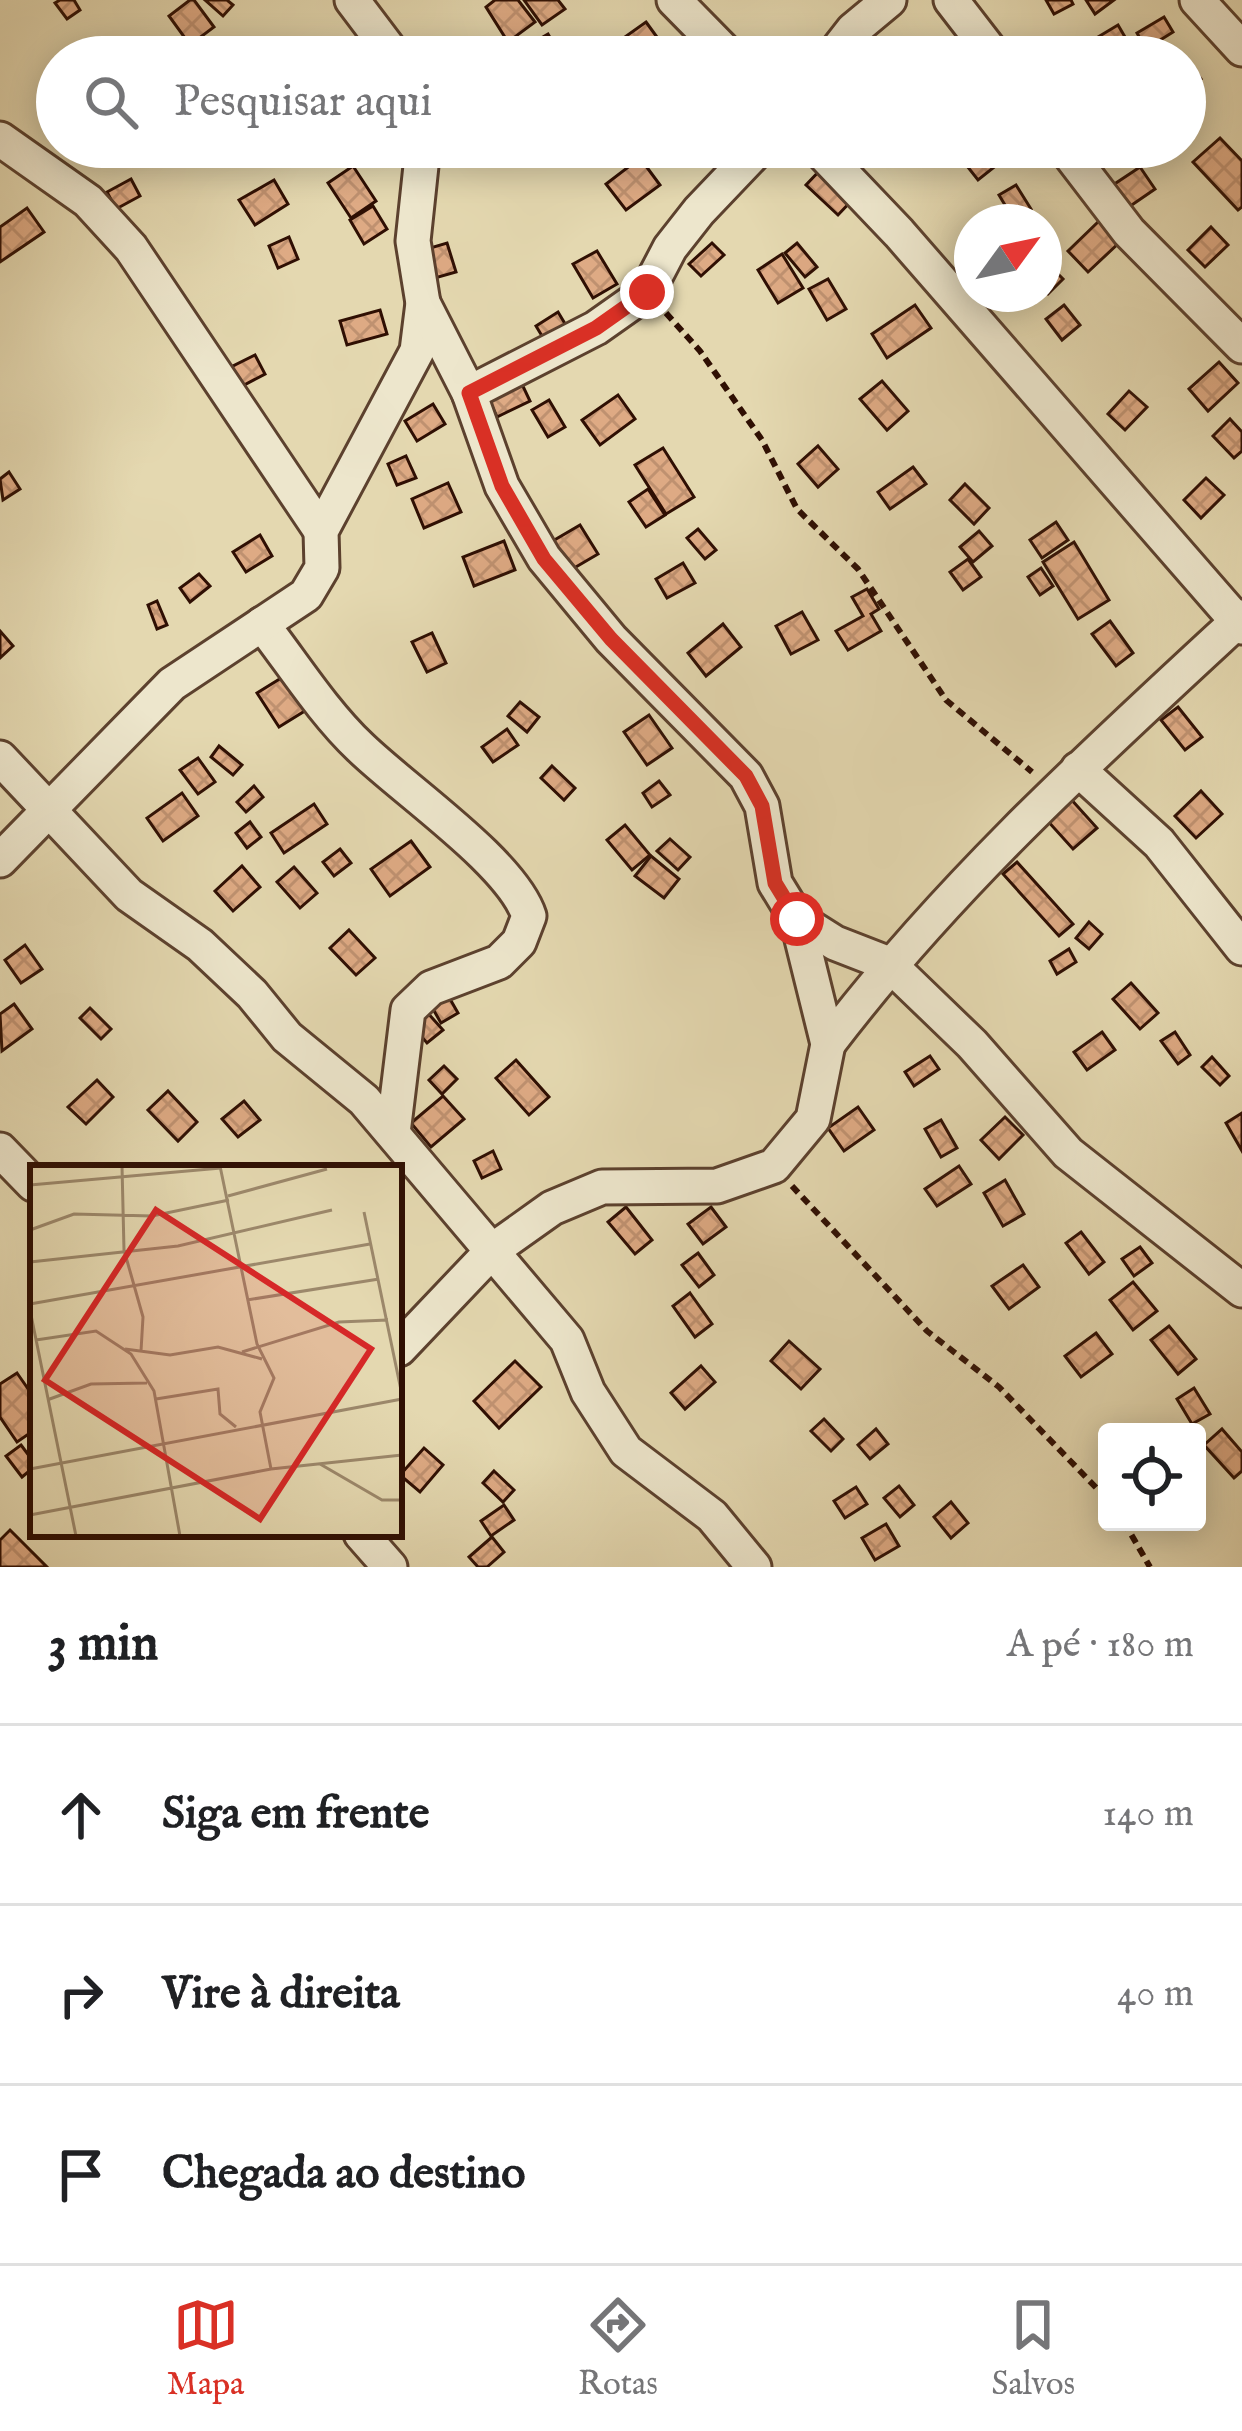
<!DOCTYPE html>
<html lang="pt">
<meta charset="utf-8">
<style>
:root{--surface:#fff;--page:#f6f6f6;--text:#202124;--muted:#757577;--line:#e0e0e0;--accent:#d93025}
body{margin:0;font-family:"IM FELL English",serif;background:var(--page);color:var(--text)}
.controls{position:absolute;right:36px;bottom:36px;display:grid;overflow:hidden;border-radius:12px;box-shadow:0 6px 30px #0003}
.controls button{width:108px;height:108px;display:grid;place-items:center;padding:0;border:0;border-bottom:3px solid var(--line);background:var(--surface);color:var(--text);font:60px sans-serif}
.compass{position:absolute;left:954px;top:204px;width:108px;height:108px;border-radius:50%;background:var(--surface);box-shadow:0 6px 30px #0003;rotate:57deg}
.stop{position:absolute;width:36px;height:36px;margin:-27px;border:9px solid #d93025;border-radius:50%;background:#fff}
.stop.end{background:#d93025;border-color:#fff;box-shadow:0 3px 12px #0008}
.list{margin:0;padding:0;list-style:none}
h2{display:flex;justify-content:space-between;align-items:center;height:156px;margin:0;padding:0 48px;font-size:51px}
h2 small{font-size:39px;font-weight:400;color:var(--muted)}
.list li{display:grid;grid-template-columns:78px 1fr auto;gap:36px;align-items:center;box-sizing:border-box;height:180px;padding:0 48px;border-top:3px solid var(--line)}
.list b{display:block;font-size:45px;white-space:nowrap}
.list em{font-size:39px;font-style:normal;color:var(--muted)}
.icon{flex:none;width:66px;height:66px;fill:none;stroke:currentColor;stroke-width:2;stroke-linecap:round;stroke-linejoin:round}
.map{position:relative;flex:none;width:1242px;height:1567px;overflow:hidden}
.search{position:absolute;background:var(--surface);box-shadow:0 6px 30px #0003;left:36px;right:36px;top:36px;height:132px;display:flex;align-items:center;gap:30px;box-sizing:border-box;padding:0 42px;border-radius:66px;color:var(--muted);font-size:45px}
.sheet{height:696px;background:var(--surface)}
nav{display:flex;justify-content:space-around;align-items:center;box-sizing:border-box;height:168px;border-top:3px solid var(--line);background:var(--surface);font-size:33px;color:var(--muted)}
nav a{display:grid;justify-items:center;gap:6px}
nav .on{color:var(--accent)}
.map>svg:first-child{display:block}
.building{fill:url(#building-cross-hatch);stroke:#2f0f03;stroke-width:3}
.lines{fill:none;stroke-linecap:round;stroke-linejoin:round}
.minor-casing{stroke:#5c412e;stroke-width:39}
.path{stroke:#2f0f03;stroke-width:6;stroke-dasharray:9 6;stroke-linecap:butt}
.minor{stroke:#ede6cc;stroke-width:33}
.route{stroke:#d93025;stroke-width:15}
.inset-road{fill:none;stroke:#9c886b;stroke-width:3}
.view{fill:#d62828;fill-opacity:0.15;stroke:#d62828;stroke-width:6}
.inset-edge{fill:none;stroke:#2f0f03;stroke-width:6}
</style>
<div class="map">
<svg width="1242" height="1567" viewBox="0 0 1242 1567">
<defs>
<pattern id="building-cross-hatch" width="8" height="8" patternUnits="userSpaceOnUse" patternTransform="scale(3)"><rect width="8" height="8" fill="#deaa84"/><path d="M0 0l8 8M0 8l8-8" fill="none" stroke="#bf9170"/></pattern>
</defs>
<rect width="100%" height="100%" fill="#e4d8b0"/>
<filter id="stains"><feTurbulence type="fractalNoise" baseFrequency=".00167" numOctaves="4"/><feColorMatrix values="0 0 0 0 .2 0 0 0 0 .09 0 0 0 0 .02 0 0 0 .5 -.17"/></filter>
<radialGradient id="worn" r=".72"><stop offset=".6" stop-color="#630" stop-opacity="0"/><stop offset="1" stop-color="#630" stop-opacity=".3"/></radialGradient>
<g class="building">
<polygon points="60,0 74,0 80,10 67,19 55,3"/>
<polygon points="190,0 194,0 214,27 190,45 169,16"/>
<polygon points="205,0 227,0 233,5 223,16"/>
<polygon points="495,0 518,0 535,22 508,42 486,7"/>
<polygon points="524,0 558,0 565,9 542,25"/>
<polygon points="1046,0 1071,0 1073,4 1054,14"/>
<polygon points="1086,0 1114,0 1095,14"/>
<polygon points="1164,17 1173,32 1146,49 1137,33"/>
<polygon points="646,22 662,44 644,57 625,57 615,44"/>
<polygon points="1118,25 1132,49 1119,57 1103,57 1093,40"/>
<polygon points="548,34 558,51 548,57 520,57 517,52"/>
<polygon points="592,42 607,57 577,57"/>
<polygon points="1190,64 1201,79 1185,90 1185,67"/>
<polygon points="1220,138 1242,161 1242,207 1238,210 1193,162"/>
<polygon points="669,147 697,147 677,160"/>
<polygon points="952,147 984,147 998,164 978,180"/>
<polygon points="640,158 660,185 626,210 606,184"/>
<polygon points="353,166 376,201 351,218 328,183"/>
<polygon points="823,167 855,197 838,215 806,185"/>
<polygon points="1140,167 1155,189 1126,209 1110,187"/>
<polygon points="131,179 140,196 116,209 107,192"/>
<polygon points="274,180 288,204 255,225 239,200"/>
<polygon points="1016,185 1031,209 1014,220 999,195"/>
<polygon points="373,206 387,229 364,244 350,220"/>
<polygon points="27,208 44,232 0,262 0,227"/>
<polygon points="1100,220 1121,241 1088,272 1068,251"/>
<polygon points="1211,227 1228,245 1205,267 1188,250"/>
<polygon points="289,237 298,259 278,268 269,246"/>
<polygon points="447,243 456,272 428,280 420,251"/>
<polygon points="712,243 724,255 701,276 689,264"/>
<polygon points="797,243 817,267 805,277 785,253"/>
<polygon points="597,251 617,284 593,298 573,264"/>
<polygon points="782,254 803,288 778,303 758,270"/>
<polygon points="1044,260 1063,279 1048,294 1044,290"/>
<polygon points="828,279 846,309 827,320 809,289"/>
<polygon points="915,305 931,328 887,358 872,334"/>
<polygon points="1064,305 1080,325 1062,340 1046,319"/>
<polygon points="380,310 387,334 347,345 340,321"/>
<polygon points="558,312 567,327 545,341 536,326"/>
<polygon points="255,355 265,374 231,392 221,372"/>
<polygon points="1219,362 1238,383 1208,411 1189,389"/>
<polygon points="520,380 530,401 497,417 487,395"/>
<polygon points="882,381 908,411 887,430 860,399"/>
<polygon points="1129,391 1147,407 1125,430 1108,414"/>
<polygon points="618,395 635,419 600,445 582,420"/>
<polygon points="549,400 565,427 548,437 532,410"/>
<polygon points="433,404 445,424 417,441 405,421"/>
<polygon points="1230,419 1242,432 1242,451 1234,458 1213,436"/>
<polygon points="818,446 838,469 818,487 798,464"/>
<polygon points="663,448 694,497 666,514 635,465"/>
<polygon points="406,456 416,478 397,485 388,464"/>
<polygon points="913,467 926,484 890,509 878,492"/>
<polygon points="9,472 20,489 3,500 0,479"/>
<polygon points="1206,478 1224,495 1201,518 1184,500"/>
<polygon points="448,483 461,512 424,528 412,499"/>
<polygon points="965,484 989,508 974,524 950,500"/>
<polygon points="648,489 665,515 646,527 629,502"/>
<polygon points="1056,522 1068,540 1042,558 1030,540"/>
<polygon points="580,525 598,554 569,571 551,542"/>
<polygon points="698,529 716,550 705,559 687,538"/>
<polygon points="979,531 992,546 973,562 960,547"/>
<polygon points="260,535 272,556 246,572 233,552"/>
<polygon points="504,541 515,570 474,586 463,557"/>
<polygon points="1074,542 1109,600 1078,619 1043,562"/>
<polygon points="968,559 981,577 963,590 950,572"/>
<polygon points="683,563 695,583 667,598 656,579"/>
<polygon points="1041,568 1053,586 1040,595 1028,577"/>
<polygon points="199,574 210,586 190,602 180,588"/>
<polygon points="867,589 879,609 871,614 881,631 848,650 836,631 863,616 852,597"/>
<polygon points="157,601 167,625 157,629 148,605"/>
<polygon points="802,612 818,640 791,654 776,626"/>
<polygon points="1110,621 1133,653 1116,666 1092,634"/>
<polygon points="723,624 741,647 706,676 688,653"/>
<polygon points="0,631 13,646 0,658"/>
<polygon points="432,633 446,663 427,672 412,642"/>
<polygon points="286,675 308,709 279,727 257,693"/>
<polygon points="520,702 539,717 527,732 508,716"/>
<polygon points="1178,707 1202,737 1185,750 1161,720"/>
<polygon points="649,715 672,748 647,765 624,732"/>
<polygon points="507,729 518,745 493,762 482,747"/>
<polygon points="219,746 242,765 233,775 211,757"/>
<polygon points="198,758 215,782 198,794 180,770"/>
<polygon points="552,766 575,788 564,800 541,778"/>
<polygon points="659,781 670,795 652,807 643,793"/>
<polygon points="254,786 263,797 246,812 237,802"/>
<polygon points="1201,791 1222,814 1196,838 1175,816"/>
<polygon points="182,793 198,816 163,841 147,818"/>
<polygon points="1069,797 1097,828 1073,849 1045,818"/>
<polygon points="314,804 327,824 284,853 271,833"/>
<polygon points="250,822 261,837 247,848 236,833"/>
<polygon points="625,825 650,855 632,870 607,840"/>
<polygon points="670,839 690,857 678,870 657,851"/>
<polygon points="411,841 430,867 390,896 371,869"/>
<polygon points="340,849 351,863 334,876 323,862"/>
<polygon points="651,856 679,879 664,898 635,876"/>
<polygon points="1017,862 1073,924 1059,936 1003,874"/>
<polygon points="242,866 260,887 233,911 215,891"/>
<polygon points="294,867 317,893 300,908 277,882"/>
<polygon points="1089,922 1102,934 1089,949 1076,938"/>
<polygon points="349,930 375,958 356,975 330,948"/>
<polygon points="25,945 42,969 21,983 5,960"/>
<polygon points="1069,949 1076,962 1057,974 1050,961"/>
<polygon points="1131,983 1158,1013 1140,1029 1113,999"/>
<polygon points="446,992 458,1013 441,1023 429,1002"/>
<polygon points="14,1004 32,1029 2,1051 0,1014"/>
<polygon points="90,1008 111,1029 101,1039 80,1018"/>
<polygon points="425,1010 443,1030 427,1043 410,1023"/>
<polygon points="1102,1032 1115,1050 1087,1070 1074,1052"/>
<polygon points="1175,1032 1190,1055 1178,1064 1161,1041"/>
<polygon points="930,1056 939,1069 914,1086 905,1072"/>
<polygon points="1212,1057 1229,1076 1220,1085 1202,1067"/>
<polygon points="516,1060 549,1097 529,1115 496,1078"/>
<polygon points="444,1066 457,1079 442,1094 429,1080"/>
<polygon points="97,1080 113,1097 86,1124 68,1107"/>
<polygon points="168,1091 197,1122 178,1141 148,1110"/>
<polygon points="443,1096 464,1119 431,1147 411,1123"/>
<polygon points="244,1101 260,1120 238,1137 222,1119"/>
<polygon points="858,1107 874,1130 844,1151 828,1128"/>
<polygon points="1242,1113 1242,1151 1226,1123"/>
<polygon points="1005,1117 1023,1135 999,1159 981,1140"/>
<polygon points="941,1120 957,1148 941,1157 925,1129"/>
<polygon points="493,1151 501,1169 482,1178 474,1161"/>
<polygon points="959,1166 971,1184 937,1206 925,1189"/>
<polygon points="1005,1180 1024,1214 1003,1226 984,1193"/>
<polygon points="626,1207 652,1240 635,1254 608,1222"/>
<polygon points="711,1207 726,1227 703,1244 688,1224"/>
<polygon points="1081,1232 1104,1262 1089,1274 1066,1243"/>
<polygon points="1140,1247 1152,1263 1134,1276 1122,1259"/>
<polygon points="698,1253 714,1275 699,1287 682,1265"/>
<polygon points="1023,1265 1039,1287 1009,1309 992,1286"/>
<polygon points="1133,1282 1157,1311 1133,1330 1110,1300"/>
<polygon points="690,1293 712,1324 695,1337 673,1306"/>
<polygon points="1169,1326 1196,1359 1178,1374 1151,1340"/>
<polygon points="1096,1333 1112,1354 1081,1377 1065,1356"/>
<polygon points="789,1341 820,1369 801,1389 771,1361"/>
<polygon points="515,1361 541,1387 499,1428 474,1401"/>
<polygon points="701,1366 715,1382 685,1409 671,1393"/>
<polygon points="17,1373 33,1396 33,1431 17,1442 0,1417 0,1384"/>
<polygon points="1194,1388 1210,1414 1192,1424 1177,1399"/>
<polygon points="824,1419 843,1439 831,1451 811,1431"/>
<polygon points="876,1429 888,1444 870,1459 858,1445"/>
<polygon points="1222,1429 1242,1452 1242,1471 1234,1478 1204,1445"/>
<polygon points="21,1445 33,1461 33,1468 22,1477 6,1456"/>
<polygon points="424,1448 443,1465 420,1492 400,1475"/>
<polygon points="494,1471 514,1490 503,1502 483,1483"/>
<polygon points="899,1486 914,1505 900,1517 884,1498"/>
<polygon points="856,1487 867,1504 845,1518 834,1501"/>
<polygon points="951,1502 968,1523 951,1538 934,1517"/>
<polygon points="504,1505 514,1520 491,1536 481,1521"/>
<polygon points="886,1524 899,1546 875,1560 862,1538"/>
<polygon points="10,1530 47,1567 0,1567 0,1540"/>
<polygon points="492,1537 504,1552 487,1567 478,1567 469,1557"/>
</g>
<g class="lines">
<g class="minor-casing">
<g id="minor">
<polyline points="352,0 395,57"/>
<polyline points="674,0 730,57"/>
<polyline points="951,0 995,57"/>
<polyline points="1197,0 1242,49"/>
<polyline points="832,57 853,30 889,0"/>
<polyline points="0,139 88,201 131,248 321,531"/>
<polyline points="817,147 899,233 1242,627"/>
<polyline points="1064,147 1129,232 1242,346"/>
<polyline points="469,393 596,328 647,292 670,248 699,211 760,147"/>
<path d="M 262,624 C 293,664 323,712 360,747 C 404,790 512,863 529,916 L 519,942 L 499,962 L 431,988 L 408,1010 L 393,1133"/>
<polyline points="0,758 129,895 200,945 252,994 287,1037 364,1100 567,1340 588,1392 626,1451 712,1516 754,1567"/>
<polyline points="1078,769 1159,843 1242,948"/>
<polyline points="0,860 172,684 306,595 322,568 321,531 417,351 423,303 413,241 423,147"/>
<polyline points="797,919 835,943 889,964 972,1044 1068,1153 1242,1290"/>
<path d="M 828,1044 C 949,885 1096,752 1242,617"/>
<polyline points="0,1150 33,1184"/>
<polyline points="399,1349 493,1250 552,1208 602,1187 717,1186 774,1166 813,1119 828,1044 797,919 775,883 762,806 746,776 611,639 544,558 502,486 469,393 423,303"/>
<polyline points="361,1534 390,1567"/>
</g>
</g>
<g class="path">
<polyline points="666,313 700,351 762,440 797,509 858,569 946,700 1032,772"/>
<polyline points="792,1186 927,1331 999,1387 1107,1499"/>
<polyline points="1124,1522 1150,1567"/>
</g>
<use href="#minor" class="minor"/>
</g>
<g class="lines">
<polyline class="route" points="647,292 596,328 469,393 502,486 544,559 611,639 746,776 762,806 775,883 797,919"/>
</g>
<g transform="translate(30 1165)">
<rect width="372" height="372" fill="#e4d8b0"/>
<path class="inset-road" d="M 92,1 L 94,85 L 113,152 L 111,186M 190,1 L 227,179 L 244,213 L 230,247 L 241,304M 0,20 L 191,3M 198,31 L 297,4M 334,47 L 372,230M 0,65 L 44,49 L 122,51 L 199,35M 0,97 L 148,81 L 302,45M 217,135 L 349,114M 0,139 L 340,79M 0,145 L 46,371M 6,175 L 66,166 L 101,189 L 124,226 L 150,371M 95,184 L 140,190 L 188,182 L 232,194M 212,187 L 309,157 L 358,155M 126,234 L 188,224 L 190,249 L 206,262M 17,235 L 61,219 L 117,218M 290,299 L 352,335 L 372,335M 0,304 L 372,234M 0,350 L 241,304 L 372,290"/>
<path class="view" d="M 126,45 L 341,184 L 230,354 L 15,215 Z"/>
<rect width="372" height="372" class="inset-edge"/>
</g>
<rect width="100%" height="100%" filter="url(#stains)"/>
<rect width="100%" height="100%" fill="url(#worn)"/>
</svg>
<div class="controls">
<button><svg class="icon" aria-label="locate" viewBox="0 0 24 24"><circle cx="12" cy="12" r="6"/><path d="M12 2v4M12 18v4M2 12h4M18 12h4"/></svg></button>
</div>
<svg class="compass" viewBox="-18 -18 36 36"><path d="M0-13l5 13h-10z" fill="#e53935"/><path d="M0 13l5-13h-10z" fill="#757577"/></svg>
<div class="stop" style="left:797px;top:919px"></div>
<div class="stop end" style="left:647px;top:292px"></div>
<div class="search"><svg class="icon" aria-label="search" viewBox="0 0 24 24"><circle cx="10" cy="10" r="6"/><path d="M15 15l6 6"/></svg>Pesquisar aqui</div>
</div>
<section class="sheet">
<h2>3 min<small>A pé · 180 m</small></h2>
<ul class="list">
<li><svg class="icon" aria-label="ahead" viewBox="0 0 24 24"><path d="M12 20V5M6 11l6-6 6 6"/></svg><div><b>Siga em frente</b></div><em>140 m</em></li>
<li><svg class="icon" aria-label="right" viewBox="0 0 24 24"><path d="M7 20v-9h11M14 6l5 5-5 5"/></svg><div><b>Vire à direita</b></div><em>40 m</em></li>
<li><svg class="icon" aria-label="arrive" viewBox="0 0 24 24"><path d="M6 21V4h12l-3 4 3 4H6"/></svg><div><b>Chegada ao destino</b></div></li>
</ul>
</section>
<nav>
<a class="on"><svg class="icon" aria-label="map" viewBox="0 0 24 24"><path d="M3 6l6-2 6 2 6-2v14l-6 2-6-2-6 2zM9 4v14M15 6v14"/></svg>Mapa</a>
<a><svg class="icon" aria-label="directions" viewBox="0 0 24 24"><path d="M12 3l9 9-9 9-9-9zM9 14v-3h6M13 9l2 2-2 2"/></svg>Rotas</a>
<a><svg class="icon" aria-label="saved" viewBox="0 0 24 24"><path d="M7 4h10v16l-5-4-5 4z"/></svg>Salvos</a>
</nav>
